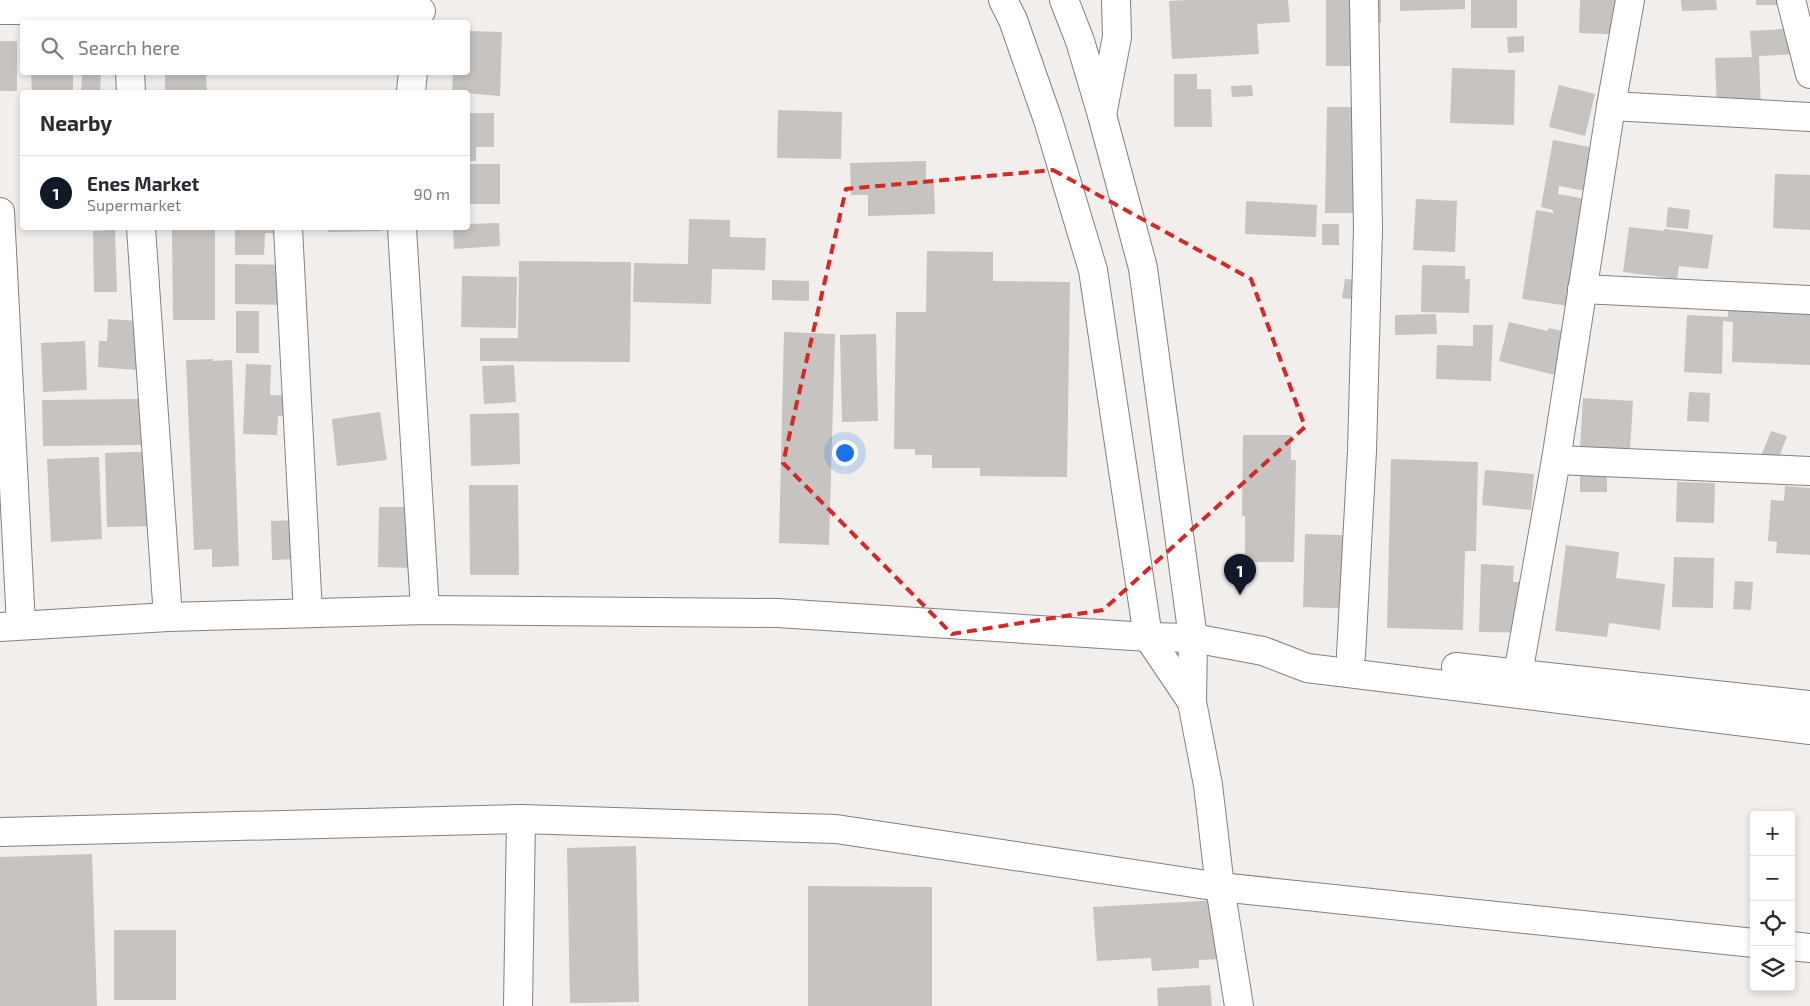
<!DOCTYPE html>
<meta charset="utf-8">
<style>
:root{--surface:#fff;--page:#f7f7f7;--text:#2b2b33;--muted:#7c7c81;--line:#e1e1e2;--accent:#111827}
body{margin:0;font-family:"Exo 2",sans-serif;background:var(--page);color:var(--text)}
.controls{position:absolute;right:15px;bottom:15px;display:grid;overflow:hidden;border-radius:5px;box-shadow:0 2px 8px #0003}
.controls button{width:45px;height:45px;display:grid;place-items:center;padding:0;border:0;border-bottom:1px solid var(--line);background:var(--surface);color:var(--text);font:25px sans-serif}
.you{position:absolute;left:844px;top:452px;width:18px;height:18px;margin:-12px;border:4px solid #fff;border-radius:50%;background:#1a73e8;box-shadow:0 0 0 8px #1a73e833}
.badge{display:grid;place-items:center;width:32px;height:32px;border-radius:50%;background:var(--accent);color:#fff;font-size:16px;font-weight:700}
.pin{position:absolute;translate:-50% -41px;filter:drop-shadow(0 1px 2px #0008)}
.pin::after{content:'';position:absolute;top:26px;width:18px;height:15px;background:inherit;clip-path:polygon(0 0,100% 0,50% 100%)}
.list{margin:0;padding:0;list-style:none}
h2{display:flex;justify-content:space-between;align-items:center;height:65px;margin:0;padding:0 20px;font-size:21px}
h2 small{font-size:16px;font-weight:400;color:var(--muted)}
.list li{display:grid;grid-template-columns:32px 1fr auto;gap:15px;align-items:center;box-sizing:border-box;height:75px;padding:0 20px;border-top:1px solid var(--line)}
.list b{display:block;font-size:19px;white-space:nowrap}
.list p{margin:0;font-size:16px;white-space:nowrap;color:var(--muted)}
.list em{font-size:16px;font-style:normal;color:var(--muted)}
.icon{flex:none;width:28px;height:28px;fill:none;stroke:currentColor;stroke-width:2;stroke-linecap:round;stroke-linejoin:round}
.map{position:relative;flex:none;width:1810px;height:1006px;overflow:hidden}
.search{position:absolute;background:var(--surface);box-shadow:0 2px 8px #0003;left:20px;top:20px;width:450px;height:55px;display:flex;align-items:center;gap:12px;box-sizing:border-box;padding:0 18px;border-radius:5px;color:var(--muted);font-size:19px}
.panel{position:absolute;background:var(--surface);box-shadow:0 2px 8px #0003;left:20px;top:90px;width:450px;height:140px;border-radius:5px}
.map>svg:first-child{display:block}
.building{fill:#c6c3c1}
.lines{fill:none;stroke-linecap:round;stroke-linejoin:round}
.minor-casing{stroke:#84817f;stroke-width:30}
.major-casing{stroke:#84817f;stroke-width:30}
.minor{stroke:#fff;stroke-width:28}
.major{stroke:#fff;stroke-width:28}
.marked{fill:none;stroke:#d62828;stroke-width:4;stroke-dasharray:10 6;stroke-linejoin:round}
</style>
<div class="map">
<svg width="1810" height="1006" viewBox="0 0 1810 1006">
<rect width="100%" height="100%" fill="#f1eeec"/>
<g class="building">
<polygon points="1186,0 1288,0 1290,22 1257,24 1259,54 1172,59 1169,1"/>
<polygon points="1326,0 1381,0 1381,23 1370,23 1370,66 1326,66"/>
<polygon points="1400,0 1465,0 1465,9 1400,11"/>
<rect x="1471" y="0" width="46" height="28"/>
<polygon points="1580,0 1633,0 1631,35 1579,33"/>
<polygon points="1681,0 1716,0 1717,10 1682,11"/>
<rect x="1756" y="0" width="36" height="5"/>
<polygon points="1799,28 1800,54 1759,56 1761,109 1717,110 1715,58 1752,57 1750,31"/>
<polygon points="468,31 502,32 500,96 452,92 453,72 468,72"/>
<polygon points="1524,36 1524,52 1508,53 1507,37"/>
<rect x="0" y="41" width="17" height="50"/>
<polygon points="1452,68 1515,70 1514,125 1450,123"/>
<polygon points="31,72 73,72 73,92 32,92"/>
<polygon points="82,72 101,72 100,92 81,92"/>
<polygon points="165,72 206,72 207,92 165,92"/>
<polygon points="1174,74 1197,74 1197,89 1211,89 1212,127 1174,127"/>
<polygon points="1252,85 1253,96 1232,97 1231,86"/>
<polygon points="1559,85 1595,94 1585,136 1549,127"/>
<polygon points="1327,107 1358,107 1369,213 1325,213"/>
<polygon points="778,110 842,112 841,159 777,158"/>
<polygon points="468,113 494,113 494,147 476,147 476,161 468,161"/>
<polygon points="1553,140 1616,152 1608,195 1559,186 1558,194 1592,200 1575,307 1522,299 1536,210 1553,213 1553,210 1541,207"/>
<polygon points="926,161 926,181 934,181 935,214 868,216 868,195 851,195 850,163"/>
<rect x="468" y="164" width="32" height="40"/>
<polygon points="1775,174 1810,175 1810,230 1773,228"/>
<polygon points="1416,199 1457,201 1455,252 1413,250"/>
<polygon points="1246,201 1317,205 1316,237 1245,234"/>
<polygon points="1668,207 1690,210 1688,229 1666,227"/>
<polygon points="689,219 730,220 730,237 766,238 765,270 712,269 711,304 633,302 634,263 688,264"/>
<polygon points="499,223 500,246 454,249 453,228 468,228 468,224"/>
<rect x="1322" y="224" width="17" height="21"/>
<polygon points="1629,227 1664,231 1664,229 1713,235 1708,269 1679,266 1677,279 1623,272"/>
<polygon points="172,228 215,228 215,320 173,320"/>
<polygon points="235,228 288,228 288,233 265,233 264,255 235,255"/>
<polygon points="328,228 382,228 383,231 328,232"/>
<polygon points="115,230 117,292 94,292 93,231"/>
<polygon points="927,251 993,252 993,281 1070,282 1067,477 980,476 980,468 932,468 932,455 915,455 915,449 894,449 896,312 926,312"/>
<polygon points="519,261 631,262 630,362 480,361 480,338 518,338"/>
<polygon points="235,264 290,265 289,305 235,304"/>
<polygon points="1422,265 1465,266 1465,279 1470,279 1469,313 1421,312"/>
<polygon points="462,276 517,277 516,328 461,327"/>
<polygon points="1345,279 1360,280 1358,300 1342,298"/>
<polygon points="772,280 809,281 809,301 772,300"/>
<polygon points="1728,305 1810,310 1810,365 1732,362 1733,322 1723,321 1722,374 1684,372 1687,315 1728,317"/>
<rect x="236" y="311" width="23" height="42"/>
<polygon points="1436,314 1437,334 1395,335 1395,315"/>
<polygon points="108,319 139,321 137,370 98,367 99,341 107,341"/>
<polygon points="1509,322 1547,331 1549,328 1566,332 1555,375 1499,361"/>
<polygon points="1473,325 1493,325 1491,381 1436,379 1437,345 1473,346"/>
<polygon points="784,332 835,334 829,545 779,543"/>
<polygon points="876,334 878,421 842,422 840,335"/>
<polygon points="85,341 87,390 43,392 41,343"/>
<polygon points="213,359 213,361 232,360 239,566 212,567 212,549 194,550 186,360"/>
<polygon points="246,364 271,365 270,395 301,396 300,417 278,416 277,435 243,434"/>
<polygon points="514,365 516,402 484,404 482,366"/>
<polygon points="1689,392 1710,393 1709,422 1687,421"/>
<polygon points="1583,398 1633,401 1630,450 1580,448"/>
<polygon points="141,399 142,445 43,446 42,400"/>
<polygon points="380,412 387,460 337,466 332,419"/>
<polygon points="519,413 520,464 471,466 470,414"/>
<polygon points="1771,431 1787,436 1777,462 1761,456"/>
<polygon points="1243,435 1291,435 1291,460 1296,460 1294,562 1245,562 1245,516 1242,516"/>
<polygon points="161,451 163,526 107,527 105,453"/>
<polygon points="99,457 102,539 51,542 47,459"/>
<polygon points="1391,459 1478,462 1476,551 1465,551 1463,630 1387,628"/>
<polygon points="1485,470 1534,474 1531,510 1482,505"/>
<polygon points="1580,472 1607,473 1607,492 1580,492"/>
<polygon points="1677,482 1715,483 1714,523 1676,522"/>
<polygon points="469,485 518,485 519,575 470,575"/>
<polygon points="1785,486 1810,488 1810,555 1776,553 1777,542 1768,541 1771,500 1784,501"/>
<polygon points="379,507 413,507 412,568 378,567"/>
<polygon points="299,520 300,559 272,560 271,521"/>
<polygon points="1305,534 1371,536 1370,577 1359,576 1358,609 1303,607"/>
<polygon points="1566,545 1619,552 1616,578 1665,584 1660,630 1609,623 1607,637 1555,631"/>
<polygon points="1674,557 1714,558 1713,608 1672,607"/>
<polygon points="1481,564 1514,566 1513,582 1534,583 1533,633 1479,632"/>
<polygon points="1735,581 1753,582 1751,610 1733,609"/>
<polygon points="636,846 639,1002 570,1003 567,848"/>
<polygon points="92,854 97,1006 0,1006 0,857"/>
<polygon points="808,886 932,887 932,1006 808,1006"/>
<polygon points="1220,900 1223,959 1199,960 1199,968 1152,971 1151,958 1097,961 1093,907"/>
<rect x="114" y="930" width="62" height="70"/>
<polygon points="1210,985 1212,1006 1158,1006 1157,988"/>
</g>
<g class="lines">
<g class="minor-casing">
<g id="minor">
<polyline points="1791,0 1810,74"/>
<polyline points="0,10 421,11"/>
<polyline points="130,72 131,92"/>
<polyline points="411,92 413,72"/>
<polyline points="1611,106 1810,117"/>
<polyline points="1102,115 1117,37 1116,0"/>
<polyline points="0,212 21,625"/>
<polyline points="141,228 168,617"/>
<polyline points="288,228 308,613"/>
<polyline points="402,228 425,610"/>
<polyline points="1582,289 1810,300"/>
<polyline points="1556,460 1810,471"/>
<polyline points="0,627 168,617 425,610 778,613 1148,637 1193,638"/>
<polyline points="1351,655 1362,451 1368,229 1364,0"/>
<polyline points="1518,674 1556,460 1611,106 1630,0"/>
<polyline points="0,832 521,819 836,829 1220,887 1754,943"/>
<polyline points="1791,946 1810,948"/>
<polyline points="518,1006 521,819"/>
</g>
</g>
<g class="major-casing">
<g id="major">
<polyline points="1003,0 1013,20 1048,120 1093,270 1148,637 1192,702"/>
<polyline points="1064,0 1080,41 1102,115 1143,268 1193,638 1192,702 1208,785 1220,887 1239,1006"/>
<polyline points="1193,638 1263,651 1307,668 1810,730"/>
<polyline points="1456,667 1810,705"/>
</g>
</g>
<use href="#minor" class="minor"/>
<use href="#major" class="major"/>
</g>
<path class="marked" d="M 1053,170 L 1251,279 L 1305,427 L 1103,610 L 952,634 L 783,463 L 846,189 Z"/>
</svg>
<div class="controls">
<button>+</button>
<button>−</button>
<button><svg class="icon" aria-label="locate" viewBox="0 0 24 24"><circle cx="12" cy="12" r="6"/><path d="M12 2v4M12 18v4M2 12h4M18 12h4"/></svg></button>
<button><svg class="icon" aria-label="layers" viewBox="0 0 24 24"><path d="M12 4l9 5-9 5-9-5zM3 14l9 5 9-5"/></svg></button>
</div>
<div class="you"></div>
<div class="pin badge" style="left:1240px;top:595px">1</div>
<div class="search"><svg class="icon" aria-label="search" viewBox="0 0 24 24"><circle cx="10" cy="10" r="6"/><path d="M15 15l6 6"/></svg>Search here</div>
<section class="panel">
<h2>Nearby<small></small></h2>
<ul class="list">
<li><span class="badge">1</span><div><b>Enes Market</b><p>Supermarket</p></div><em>90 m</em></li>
</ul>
</section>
</div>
